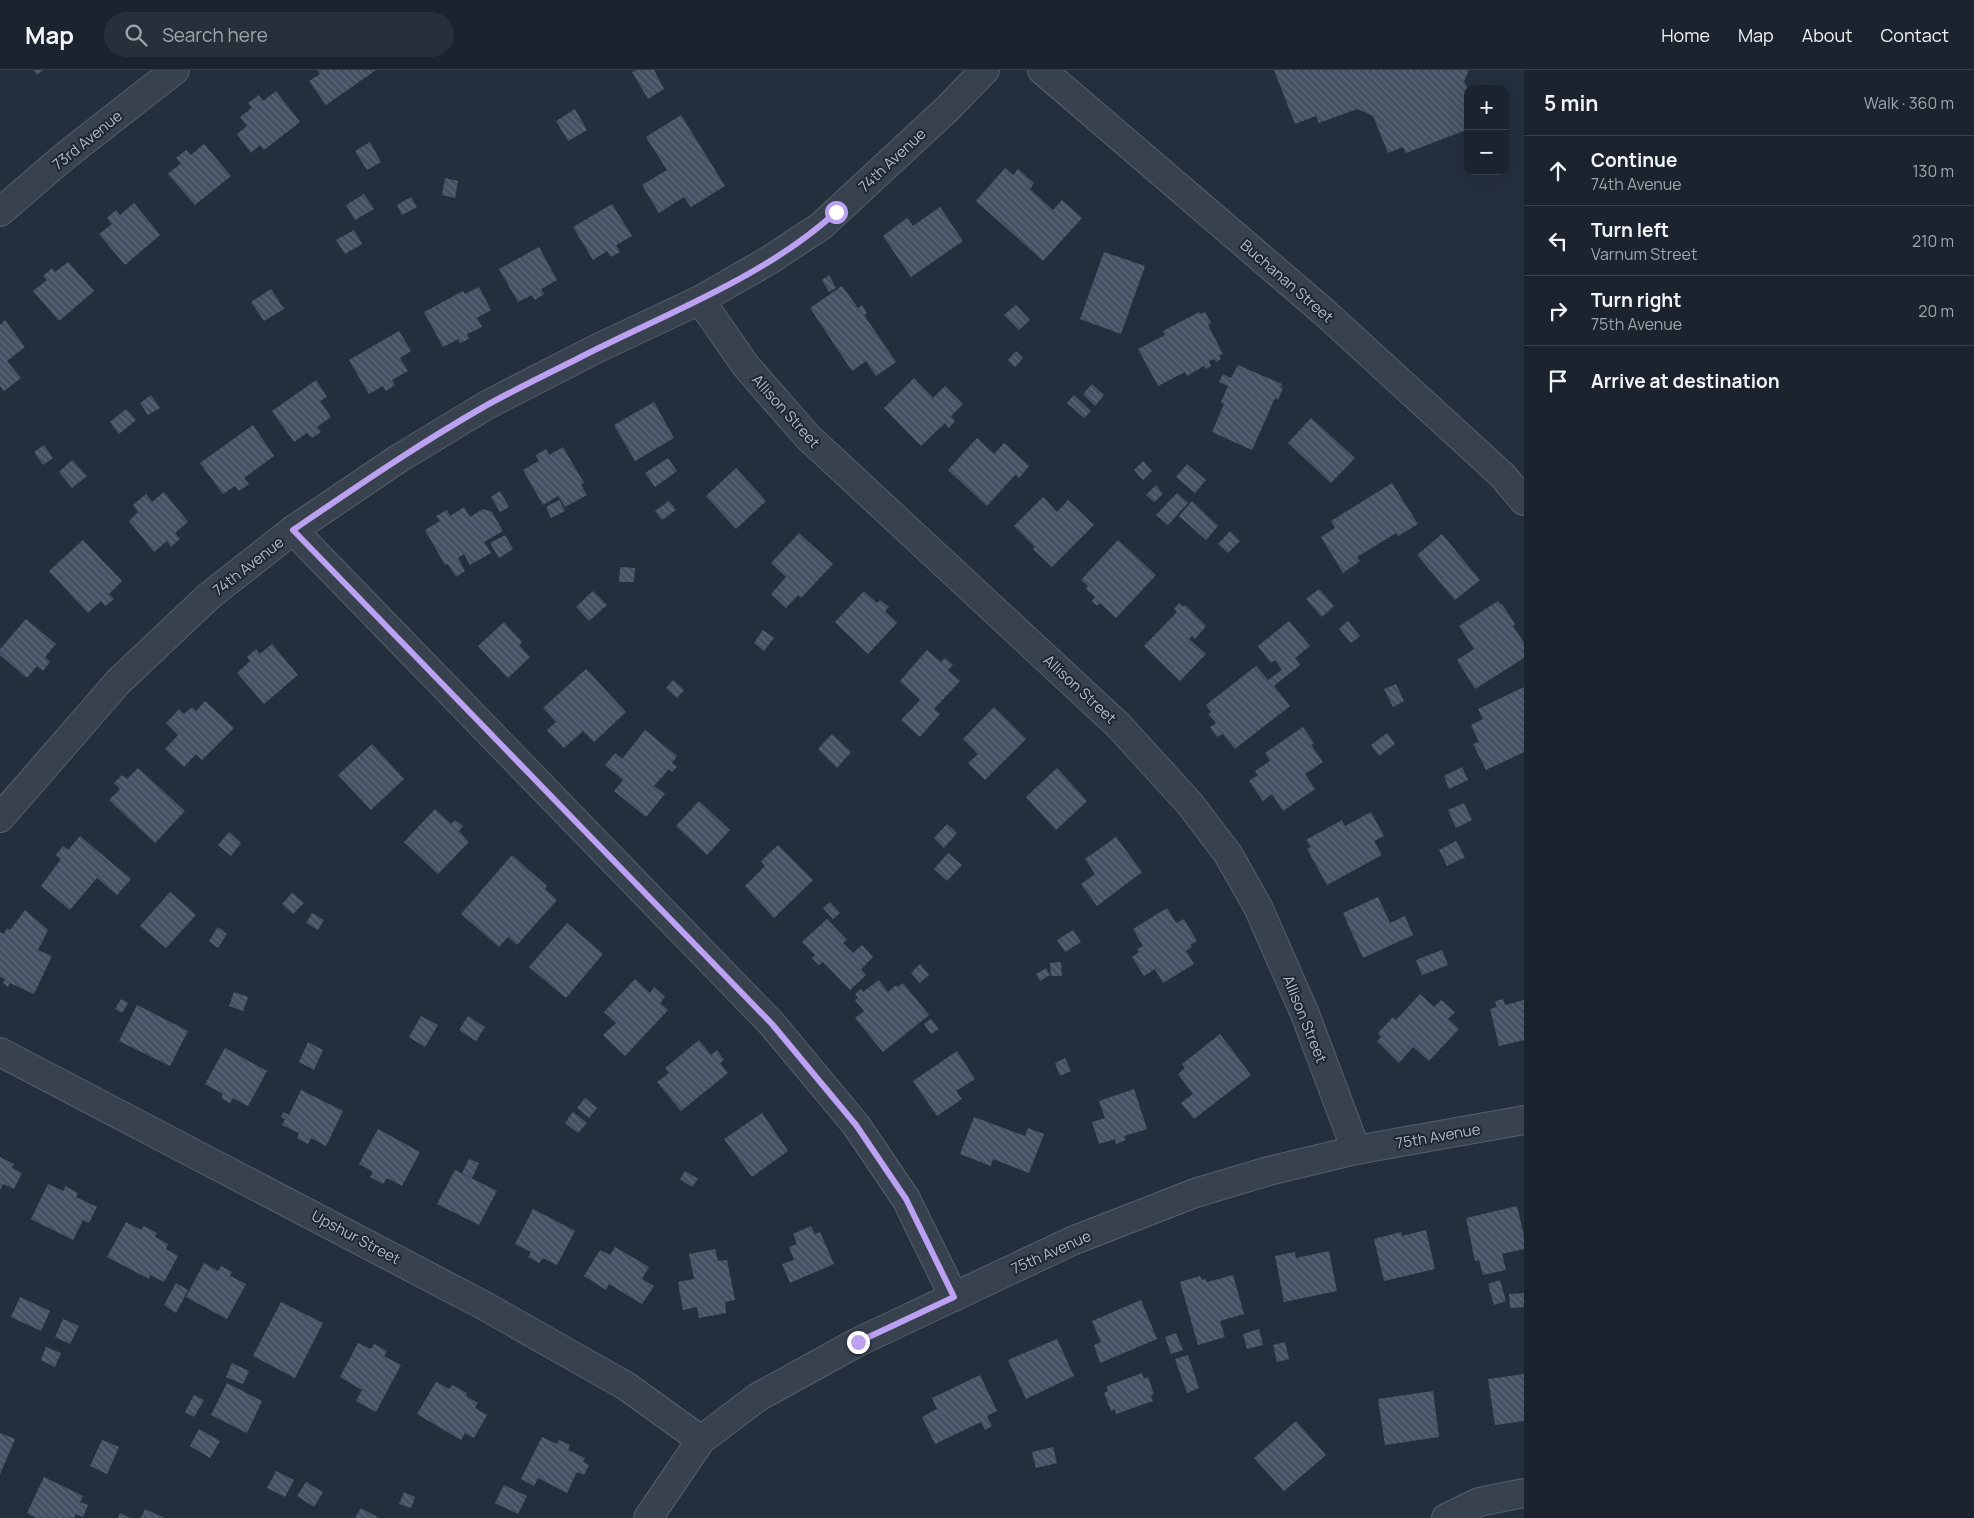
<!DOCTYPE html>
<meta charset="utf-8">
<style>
:root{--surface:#1b232e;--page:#282f3a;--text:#f1f3f6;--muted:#a0a4aa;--line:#39404a}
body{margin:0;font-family:Manrope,sans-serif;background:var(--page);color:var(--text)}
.controls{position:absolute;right:15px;top:15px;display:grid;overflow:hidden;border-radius:10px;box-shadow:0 5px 20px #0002}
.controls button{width:45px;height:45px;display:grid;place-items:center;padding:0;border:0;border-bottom:1px solid var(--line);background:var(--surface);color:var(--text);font:25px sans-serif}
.stop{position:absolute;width:15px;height:15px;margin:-11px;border:4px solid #bca0f2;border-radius:50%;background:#fff}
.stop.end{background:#bca0f2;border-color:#fff;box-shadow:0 1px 5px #0008}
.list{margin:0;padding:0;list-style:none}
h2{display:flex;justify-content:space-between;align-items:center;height:65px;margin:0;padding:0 20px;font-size:21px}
h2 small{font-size:16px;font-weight:400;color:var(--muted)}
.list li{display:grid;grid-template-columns:32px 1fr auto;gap:15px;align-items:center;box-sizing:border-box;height:70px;padding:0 20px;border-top:1px solid var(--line)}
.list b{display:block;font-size:19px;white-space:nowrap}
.list p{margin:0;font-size:16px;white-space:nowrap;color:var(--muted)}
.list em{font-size:16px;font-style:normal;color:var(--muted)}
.icon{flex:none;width:28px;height:28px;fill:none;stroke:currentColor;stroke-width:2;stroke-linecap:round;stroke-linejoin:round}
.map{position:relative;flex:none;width:1524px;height:1448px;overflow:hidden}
header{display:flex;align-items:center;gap:30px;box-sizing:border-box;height:70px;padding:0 25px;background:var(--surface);border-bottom:1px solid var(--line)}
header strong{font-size:24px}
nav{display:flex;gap:28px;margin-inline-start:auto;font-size:18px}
.search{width:350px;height:45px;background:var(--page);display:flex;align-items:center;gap:12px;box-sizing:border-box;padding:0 18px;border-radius:28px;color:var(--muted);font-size:19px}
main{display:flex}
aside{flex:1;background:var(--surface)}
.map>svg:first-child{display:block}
.building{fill:url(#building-back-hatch)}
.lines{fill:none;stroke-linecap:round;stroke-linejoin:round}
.street-casing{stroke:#565f6c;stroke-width:30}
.street{stroke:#38414e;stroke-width:28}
.route{stroke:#bca0f2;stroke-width:6}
.labels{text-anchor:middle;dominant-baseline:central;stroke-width:4;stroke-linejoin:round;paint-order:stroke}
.street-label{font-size:15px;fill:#b4bcc9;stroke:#1d2633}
</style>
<header>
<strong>Map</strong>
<div class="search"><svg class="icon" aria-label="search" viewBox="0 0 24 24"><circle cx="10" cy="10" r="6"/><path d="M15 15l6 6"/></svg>Search here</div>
<nav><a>Home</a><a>Map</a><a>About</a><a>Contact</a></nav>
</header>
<main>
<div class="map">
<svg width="1524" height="1448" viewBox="0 0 1524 1448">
<defs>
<pattern id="building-back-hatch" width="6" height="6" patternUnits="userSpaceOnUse" patternTransform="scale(1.25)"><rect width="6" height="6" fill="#455162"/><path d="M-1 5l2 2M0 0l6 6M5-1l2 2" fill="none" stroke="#5d6877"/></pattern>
</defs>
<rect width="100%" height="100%" fill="#242f3e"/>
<g class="building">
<polygon points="33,0 43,0 37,5"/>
<polygon points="317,0 376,0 326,35 309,11 320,4"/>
<polygon points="637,0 654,0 664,19 648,29 632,2"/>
<polygon points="1274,0 1469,0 1464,11 1468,19 1468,52 1464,53 1466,60 1406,83 1403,77 1388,83 1373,46 1357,39 1319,53 1316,46 1295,54"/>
<polygon points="276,21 300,52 264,80 260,75 251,83 237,64 247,56 240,47 252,38 248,33 259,25 263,31"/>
<polygon points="575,39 587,60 568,71 556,51"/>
<polygon points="681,45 725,116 691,137 684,127 659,143 642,115 667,100 646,67"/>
<polygon points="370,72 381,92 367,100 355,81"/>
<polygon points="204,74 231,106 195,135 168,104 181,93 176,88 186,80 191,85"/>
<polygon points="1005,98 1013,105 1018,99 1034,113 1030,119 1053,140 1062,130 1082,148 1043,191 976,131"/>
<polygon points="445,108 458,111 455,128 442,125"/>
<polygon points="364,124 374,139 355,150 346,135"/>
<polygon points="411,127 417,137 402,145 397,135"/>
<polygon points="134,133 160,165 125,195 99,164 112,154 107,148 116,140 120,145"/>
<polygon points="612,134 632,166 616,175 620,182 611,187 607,181 593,190 573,157"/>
<polygon points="940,137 963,171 911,207 883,166 907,148 913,156"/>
<polygon points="354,160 362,174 345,184 336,170"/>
<polygon points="539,177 557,210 541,219 544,224 535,230 532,225 518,232 499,199"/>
<polygon points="1104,182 1145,196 1121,264 1080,249"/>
<polygon points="68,192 94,221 59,251 33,221 47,210 43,206 52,198 55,202"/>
<polygon points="829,205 836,218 829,222 822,210"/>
<polygon points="842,216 858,238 862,235 867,243 864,245 896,292 876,306 866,291 852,301 810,238"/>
<polygon points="479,217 491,240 477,248 482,257 467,264 469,269 460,273 458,269 443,277 424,242 463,221 465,224"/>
<polygon points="271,219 284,239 264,251 251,232"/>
<polygon points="1016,235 1030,250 1019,260 1004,245"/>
<polygon points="1199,242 1201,244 1205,242 1211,253 1208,255 1223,284 1219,285 1221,289 1216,292 1214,289 1209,291 1211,296 1206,299 1204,296 1187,306 1185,302 1158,316 1138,279 1165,265 1163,261"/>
<polygon points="5,250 25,277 7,291 21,308 4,321 0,316 0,255"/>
<polygon points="399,261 411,281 400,288 408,301 392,310 395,315 386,321 383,316 369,324 349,290"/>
<polygon points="1016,281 1023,288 1015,297 1008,290"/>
<polygon points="1238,295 1282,314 1280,317 1283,318 1278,330 1275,328 1252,380 1212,362 1224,334 1221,332 1228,316 1219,312 1223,304 1231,308"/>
<polygon points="914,308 933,328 945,316 963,334 951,346 955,351 949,358 945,353 921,376 884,338"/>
<polygon points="316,310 327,327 320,331 331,347 317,357 321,362 312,368 307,363 294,372 272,341"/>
<polygon points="1092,314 1104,325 1095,336 1083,324"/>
<polygon points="151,325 160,338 148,345 140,333"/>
<polygon points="1074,325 1091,341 1084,348 1067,333"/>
<polygon points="654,332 674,368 635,391 614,355"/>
<polygon points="126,339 136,350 119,364 110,352"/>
<polygon points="1311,348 1355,388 1331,413 1288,373"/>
<polygon points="253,355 274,386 244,408 249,414 239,421 235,416 223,424 200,393"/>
<polygon points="977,368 994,384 1004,373 1029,396 1019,408 1015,405 987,436 948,400"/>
<polygon points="44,375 53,388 43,395 34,382"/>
<polygon points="563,377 584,413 581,415 587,425 565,437 558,426 543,435 523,400 539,391 536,385 546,379 549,385"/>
<polygon points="668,388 677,401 655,417 645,403"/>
<polygon points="72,390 87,406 72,418 59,402"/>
<polygon points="1143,391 1152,401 1143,410 1134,400"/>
<polygon points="1187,394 1206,410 1195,423 1176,407"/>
<polygon points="736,398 766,431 736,459 706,426"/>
<polygon points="1392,413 1418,454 1398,466 1396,463 1357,487 1360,491 1343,503 1321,467 1335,458 1331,451"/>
<polygon points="1156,415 1163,424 1154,432 1146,425"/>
<polygon points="500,421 509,437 500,442 491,427"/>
<polygon points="164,422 188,452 175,463 180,469 171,477 167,471 154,482 129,451 138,442 133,435 146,424 152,432"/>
<polygon points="1177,423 1188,433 1168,455 1156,445"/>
<polygon points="1043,427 1057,442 1068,430 1094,455 1052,497 1033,479 1035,477 1014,456"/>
<polygon points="559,430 565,441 551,448 546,437"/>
<polygon points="669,431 676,440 662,450 655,441"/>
<polygon points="1192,431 1218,456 1206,470 1179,446"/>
<polygon points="464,437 470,447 483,439 492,442 503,461 484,472 491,483 470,495 464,484 458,488 465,501 456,507 448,494 445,495 425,460 440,451 436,446 447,440 450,446"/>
<polygon points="1230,461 1240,471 1228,483 1218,474"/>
<polygon points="799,463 833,494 801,528 798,525 786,538 771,524 786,507 771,493"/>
<polygon points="1442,464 1480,510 1455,530 1417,485"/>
<polygon points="505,465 513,479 499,488 490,473"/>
<polygon points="83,470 122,511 109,524 114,529 105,536 101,531 88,543 49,501"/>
<polygon points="1118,470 1156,505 1116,548 1100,533 1097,536 1092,531 1095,527 1086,519 1088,516 1081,510"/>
<polygon points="620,497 635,498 634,512 619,512"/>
<polygon points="1319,519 1334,536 1322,547 1306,529"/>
<polygon points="593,521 607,535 589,551 576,537"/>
<polygon points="864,521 877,533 880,530 889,537 885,541 897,553 868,584 835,552"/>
<polygon points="1498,531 1501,535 1502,534 1515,554 1513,556 1524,573 1524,588 1475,619 1457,590 1474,579 1459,556"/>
<polygon points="1179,533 1183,537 1185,535 1206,556 1195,569 1192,566 1189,569 1206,584 1180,611 1144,576 1177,542 1174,539"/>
<polygon points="26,549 56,574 45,587 50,592 43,601 37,596 27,608 0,585 0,579"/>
<polygon points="1289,551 1310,576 1295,588 1300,595 1274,616 1290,636 1235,679 1223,664 1217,667 1210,657 1216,653 1208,644 1211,642 1206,635 1256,596 1268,610 1282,600 1275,590 1271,593 1258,576"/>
<polygon points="1348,551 1360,566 1351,573 1339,559"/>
<polygon points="504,552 522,572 519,575 530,587 508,608 478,576"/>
<polygon points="763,560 774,568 764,581 754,573"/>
<polygon points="272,574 298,605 264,634 237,603 250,591 247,587 256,579 260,584"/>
<polygon points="927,580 941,592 945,588 953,595 948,600 960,611 934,639 940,644 920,667 901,650 920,630 900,611"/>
<polygon points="586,599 626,642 594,672 583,661 564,678 547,660 556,652 543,638"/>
<polygon points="673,610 684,620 677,628 666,618"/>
<polygon points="1396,614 1404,631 1393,637 1384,619"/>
<polygon points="1524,617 1524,682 1486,700 1473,674 1479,672 1471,655 1483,649 1478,639"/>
<polygon points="205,631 234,658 202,690 196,684 184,697 165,679 178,665 166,653 179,639 184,644 192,637 196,641"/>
<polygon points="994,637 1026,669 985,710 968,693 978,684 963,669"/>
<polygon points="1303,657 1314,673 1311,675 1323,692 1305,704 1315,719 1283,741 1272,724 1263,731 1249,711 1258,705 1255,701 1270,691 1265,683"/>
<polygon points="645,660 677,686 672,693 677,697 672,702 669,699 654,716 665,724 646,747 614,721 623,710 605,695 615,683 622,689"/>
<polygon points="1387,663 1395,674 1379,686 1371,675"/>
<polygon points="832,664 851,682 837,698 818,679"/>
<polygon points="372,674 404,709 371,740 338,705"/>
<polygon points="1462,697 1468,710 1449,719 1444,706"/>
<polygon points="138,698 185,741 155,773 109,730 120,719 114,713 122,705 127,709"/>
<polygon points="1057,698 1087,731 1056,760 1026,727"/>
<polygon points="699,731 730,760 707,785 676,756"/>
<polygon points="1464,733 1472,750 1456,758 1448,740"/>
<polygon points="435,739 451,754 455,750 463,756 459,761 469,772 438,804 404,772"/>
<polygon points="1371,742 1384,766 1374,771 1382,785 1327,815 1307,779 1311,777 1306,770 1342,750 1345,756"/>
<polygon points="947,754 957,763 944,778 934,768"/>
<polygon points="229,762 241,773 231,786 218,775"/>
<polygon points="80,766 131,809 117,825 97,808 70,840 41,816 61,789 56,785 63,776 68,780"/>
<polygon points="1116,767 1142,802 1097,836 1081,814 1095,804 1085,789"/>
<polygon points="1456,771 1465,787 1447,796 1439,780"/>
<polygon points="778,775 813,810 774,848 745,816 765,796 761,791"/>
<polygon points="948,783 962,795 947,811 934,799"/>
<polygon points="512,785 547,816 545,819 557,830 517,875 508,867 499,877 461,844"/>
<polygon points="170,822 196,845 166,878 140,856"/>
<polygon points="292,823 304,833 293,844 282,834"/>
<polygon points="1378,827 1390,853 1405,846 1413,865 1363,888 1343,843"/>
<polygon points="830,832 840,843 833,849 823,838"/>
<polygon points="1167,838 1176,853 1184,849 1197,871 1190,875 1192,877 1186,881 1194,894 1163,913 1155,899 1144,906 1132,887 1139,882 1137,879 1143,876 1133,859"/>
<polygon points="25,840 48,860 38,880 52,886 34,924 10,913 8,917 3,913 5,909 0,907 0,862 4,864 7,858 10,860"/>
<polygon points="312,843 324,850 318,860 306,853"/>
<polygon points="827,849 847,870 843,873 853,883 862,875 873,887 861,899 866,905 850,920 823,892 819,895 812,888 815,885 802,872"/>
<polygon points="567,853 603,884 566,928 529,897"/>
<polygon points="218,857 227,864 218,878 209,871"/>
<polygon points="1073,860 1081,872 1065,882 1057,870"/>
<polygon points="1442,880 1448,895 1422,905 1416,890"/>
<polygon points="1061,892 1062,906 1051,906 1050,893"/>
<polygon points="920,894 929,905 920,913 911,903"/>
<polygon points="1046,898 1050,905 1040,911 1036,904"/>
<polygon points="635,909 650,923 654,917 665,927 660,933 668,940 625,986 603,965 616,953 604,942"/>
<polygon points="879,910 888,922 896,915 898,917 903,913 929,945 883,982 855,948 864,941 855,930 858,928 855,924 861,919 863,922"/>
<polygon points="234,922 248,927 243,941 229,936"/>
<polygon points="1420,924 1434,937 1441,930 1455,942 1448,949 1459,959 1429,991 1413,977 1399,993 1377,971 1381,967 1378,963 1393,947 1396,950"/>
<polygon points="121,929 128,933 122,943 115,939"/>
<polygon points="1503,929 1505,935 1524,930 1524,970 1499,976 1490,939 1497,937 1495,931"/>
<polygon points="137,935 188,961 170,996 119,971"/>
<polygon points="421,946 438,955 425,977 409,967"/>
<polygon points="468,946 485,957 476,971 459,960"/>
<polygon points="931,949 939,959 931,964 924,954"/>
<polygon points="1220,964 1251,1005 1194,1049 1181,1033 1193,1024 1178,1004 1185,998 1182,994"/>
<polygon points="699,970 711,985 717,980 724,990 720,993 728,1003 681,1041 657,1012 669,1003 665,998"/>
<polygon points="308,972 323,980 314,1000 299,992"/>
<polygon points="225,978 267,1001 248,1036 233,1028 230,1033 221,1028 223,1024 205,1014"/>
<polygon points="957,981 975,1009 956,1021 962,1029 937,1046 913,1011"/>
<polygon points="1065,988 1071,1001 1060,1006 1055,993"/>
<polygon points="1134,1019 1147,1059 1124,1066 1126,1070 1116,1074 1115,1069 1099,1074 1092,1052 1105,1048 1099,1031"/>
<polygon points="301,1020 343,1041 326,1076 311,1068 308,1074 297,1068 299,1063 282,1055 285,1049 281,1047 283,1042 289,1045"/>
<polygon points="585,1028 597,1038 589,1048 577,1038"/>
<polygon points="573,1042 587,1053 578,1063 565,1053"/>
<polygon points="762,1043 788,1081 752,1107 724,1069"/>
<polygon points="974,1047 1025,1066 1028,1058 1044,1064 1029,1103 993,1089 991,1096 960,1084"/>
<polygon points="378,1059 420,1082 402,1116 387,1108 383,1114 370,1107 373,1102 359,1094"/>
<polygon points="0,1087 14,1094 12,1098 22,1103 14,1119 3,1114 0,1120"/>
<polygon points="469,1089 479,1093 472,1108 462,1103"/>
<polygon points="455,1100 497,1121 479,1155 437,1134"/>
<polygon points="685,1101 698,1109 692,1117 680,1109"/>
<polygon points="48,1114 64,1121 65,1116 78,1123 76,1127 97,1137 89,1153 83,1150 73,1170 31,1149"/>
<polygon points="1517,1136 1524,1166 1524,1179 1502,1184 1506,1200 1483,1205 1479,1190 1475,1191 1466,1148"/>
<polygon points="533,1139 575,1161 557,1195 543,1188 539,1193 528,1187 531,1182 515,1174"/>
<polygon points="126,1152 141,1160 144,1156 157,1163 155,1167 168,1174 166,1179 178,1186 164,1212 150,1205 149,1209 107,1187"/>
<polygon points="811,1156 815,1164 820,1162 834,1194 790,1213 782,1194 794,1190 789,1177 797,1174 793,1164"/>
<polygon points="1426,1160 1435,1199 1384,1211 1374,1169 1401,1162 1402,1166"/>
<polygon points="615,1177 649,1197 642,1209 654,1216 642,1234 609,1214 606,1220 584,1206 600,1180 610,1185"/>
<polygon points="715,1179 718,1191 727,1190 735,1230 725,1232 726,1243 699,1248 697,1237 683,1240 678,1212 694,1209 689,1184"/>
<polygon points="1329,1181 1337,1221 1284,1232 1275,1186 1295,1182 1296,1188"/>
<polygon points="204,1193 218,1201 221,1196 232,1202 230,1206 246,1214 227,1249 186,1227"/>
<polygon points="1233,1205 1244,1244 1220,1251 1225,1267 1198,1275 1180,1212 1200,1206 1202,1210 1206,1209 1207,1212"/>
<polygon points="1500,1210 1506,1231 1494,1235 1488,1214"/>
<polygon points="176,1213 188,1220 176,1243 164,1235"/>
<polygon points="1524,1223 1524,1237 1510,1238 1509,1224"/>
<polygon points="20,1227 50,1241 41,1261 11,1247"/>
<polygon points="1141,1230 1157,1269 1100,1293 1094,1275 1101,1272 1092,1251"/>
<polygon points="281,1232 323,1253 295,1308 253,1286"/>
<polygon points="63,1249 79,1256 70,1274 55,1267"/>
<polygon points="1259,1259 1263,1275 1247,1279 1243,1264"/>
<polygon points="1176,1263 1183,1280 1171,1284 1165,1267"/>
<polygon points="1057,1269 1074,1306 1026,1329 1008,1290"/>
<polygon points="1285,1272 1289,1289 1277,1292 1273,1275"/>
<polygon points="358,1273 371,1279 374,1274 387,1281 384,1286 401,1295 376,1342 356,1331 362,1320 340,1307"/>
<polygon points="46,1277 61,1283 55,1297 41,1290"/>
<polygon points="1188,1285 1199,1318 1187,1323 1175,1289"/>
<polygon points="232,1293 249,1301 243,1314 226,1307"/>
<polygon points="1142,1303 1144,1309 1148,1307 1154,1324 1151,1325 1153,1331 1116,1344 1115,1339 1111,1341 1104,1323 1108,1321 1107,1316"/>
<polygon points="1524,1304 1524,1351 1495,1355 1488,1309"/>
<polygon points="980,1305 997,1341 987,1346 992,1356 985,1360 981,1352 935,1374 922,1347 937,1339 932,1328"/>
<polygon points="436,1312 449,1319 452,1315 467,1323 466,1326 478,1333 475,1338 487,1345 474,1368 465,1363 461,1370 417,1344"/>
<polygon points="227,1313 262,1331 247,1363 211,1345"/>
<polygon points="1433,1321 1439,1367 1385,1375 1378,1329"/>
<polygon points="194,1325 204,1330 194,1347 185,1342"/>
<polygon points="1296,1351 1326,1385 1284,1421 1254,1388"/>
<polygon points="199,1359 220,1371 210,1388 190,1376"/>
<polygon points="0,1363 15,1369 0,1404"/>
<polygon points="542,1367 557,1374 559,1370 570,1375 568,1380 585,1388 583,1392 589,1395 584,1405 577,1402 567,1423 538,1408 534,1416 521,1409"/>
<polygon points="102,1370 119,1377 107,1404 90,1396"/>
<polygon points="1053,1377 1057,1393 1036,1398 1032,1382"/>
<polygon points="276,1401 294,1410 285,1427 267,1418"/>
<polygon points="44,1407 83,1426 80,1432 88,1435 83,1447 76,1444 74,1448 36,1448 27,1443"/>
<polygon points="306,1412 323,1422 314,1437 297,1426"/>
<polygon points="504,1415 527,1426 518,1444 495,1433"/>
<polygon points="404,1422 415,1427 411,1438 399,1434"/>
<polygon points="361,1438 379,1448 355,1448"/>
<polygon points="145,1439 165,1448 141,1448"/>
<polygon points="120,1443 130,1448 118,1448"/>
</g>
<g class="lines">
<g class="street-casing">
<g id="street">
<polyline points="1042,0 1324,242 1502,405 1524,431"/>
<polyline points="0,142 65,86 175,0"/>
<polyline points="700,230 746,296 808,367 1119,656 1190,734 1228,784 1258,837 1305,944 1356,1080"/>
<polyline points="293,460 772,954 856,1055 906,1129 954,1227"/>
<polyline points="0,748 118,612 209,526 293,460 398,389 487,335 598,278 700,230 768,191 821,156 947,39 985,0"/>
<polyline points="0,982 483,1235 626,1316 701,1370"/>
<polyline points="648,1448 701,1370 758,1327 858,1272 1072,1171 1195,1123 1269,1101 1356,1080 1524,1050"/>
<polyline points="1446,1448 1479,1432 1524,1423"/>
</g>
</g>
<use href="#street" class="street"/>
</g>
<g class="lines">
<path class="route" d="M 836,142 C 766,207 662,245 577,289 C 547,304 516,319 487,335 C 420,373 356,417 293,460 L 772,954 L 856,1055 L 906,1129 L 954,1227 L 858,1272"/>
</g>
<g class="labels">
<g class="street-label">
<text transform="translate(87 70) rotate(-39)">73rd Avenue</text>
<text transform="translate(892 90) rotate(-43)">74th Avenue</text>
<text transform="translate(1287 211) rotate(41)">Buchanan Street</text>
<text transform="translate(786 341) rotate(48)">Allison Street</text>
<text transform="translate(248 496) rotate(-38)">74th Avenue</text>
<text transform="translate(1080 619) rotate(43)">Allison Street</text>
<text transform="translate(1305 949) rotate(68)">Allison Street</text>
<text transform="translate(1438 1066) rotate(-10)">75th Avenue</text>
<text transform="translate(356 1167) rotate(28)">Upshur Street</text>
<text transform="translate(1051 1182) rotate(-24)">75th Avenue</text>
</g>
</g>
</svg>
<div class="controls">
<button>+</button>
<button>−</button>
</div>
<div class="stop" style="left:836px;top:142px"></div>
<div class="stop end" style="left:858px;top:1272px"></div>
</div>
<aside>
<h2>5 min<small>Walk · 360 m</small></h2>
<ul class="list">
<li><svg class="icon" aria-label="ahead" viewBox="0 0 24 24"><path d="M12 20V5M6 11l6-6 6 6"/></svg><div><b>Continue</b><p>74th Avenue</p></div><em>130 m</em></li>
<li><svg class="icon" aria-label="left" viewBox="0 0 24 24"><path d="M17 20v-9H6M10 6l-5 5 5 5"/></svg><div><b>Turn left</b><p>Varnum Street</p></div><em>210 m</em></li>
<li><svg class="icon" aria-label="right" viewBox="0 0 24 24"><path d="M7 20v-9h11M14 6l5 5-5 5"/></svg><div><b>Turn right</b><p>75th Avenue</p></div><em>20 m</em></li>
<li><svg class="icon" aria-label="arrive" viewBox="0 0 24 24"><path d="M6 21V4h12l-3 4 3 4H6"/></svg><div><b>Arrive at destination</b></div></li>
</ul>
</aside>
</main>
